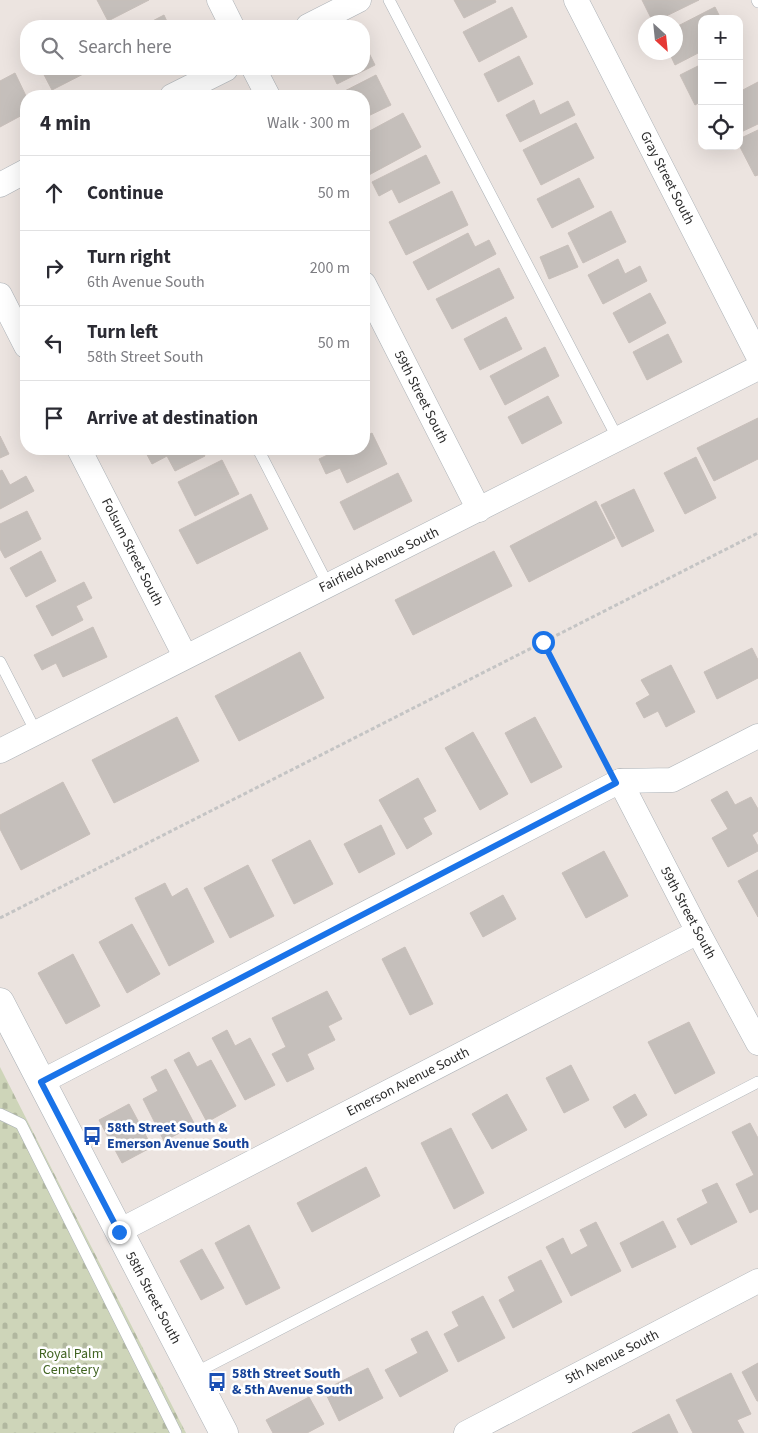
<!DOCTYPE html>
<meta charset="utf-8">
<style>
:root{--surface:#fff;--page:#f2f2f3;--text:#2b2b33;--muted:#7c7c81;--line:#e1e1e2}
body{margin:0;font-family:"Source Sans 3",sans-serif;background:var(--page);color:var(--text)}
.controls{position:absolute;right:15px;top:15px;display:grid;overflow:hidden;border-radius:10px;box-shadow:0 5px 20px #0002}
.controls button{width:45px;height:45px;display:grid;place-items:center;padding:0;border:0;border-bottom:1px solid var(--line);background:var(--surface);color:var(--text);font:25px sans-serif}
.compass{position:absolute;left:638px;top:15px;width:45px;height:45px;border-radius:50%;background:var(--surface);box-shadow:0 5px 20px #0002;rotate:153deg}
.stop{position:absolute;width:15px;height:15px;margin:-11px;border:4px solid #1a73e8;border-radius:50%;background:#fff}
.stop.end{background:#1a73e8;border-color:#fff;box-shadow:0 1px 5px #0008}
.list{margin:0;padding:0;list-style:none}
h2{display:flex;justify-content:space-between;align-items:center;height:65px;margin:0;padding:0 20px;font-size:21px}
h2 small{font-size:16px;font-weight:400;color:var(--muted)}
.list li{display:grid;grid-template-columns:32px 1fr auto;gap:15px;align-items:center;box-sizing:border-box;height:75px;padding:0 20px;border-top:1px solid var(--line)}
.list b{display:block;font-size:19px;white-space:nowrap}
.list p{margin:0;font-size:16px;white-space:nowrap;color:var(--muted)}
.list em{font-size:16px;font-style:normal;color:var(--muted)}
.icon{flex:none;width:28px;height:28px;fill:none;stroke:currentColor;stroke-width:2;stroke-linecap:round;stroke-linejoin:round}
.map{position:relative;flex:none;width:758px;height:1433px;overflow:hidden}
.search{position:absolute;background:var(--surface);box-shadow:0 5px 20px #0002;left:20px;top:20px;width:350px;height:55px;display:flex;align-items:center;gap:12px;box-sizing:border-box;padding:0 18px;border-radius:20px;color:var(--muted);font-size:19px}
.panel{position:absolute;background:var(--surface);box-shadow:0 5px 20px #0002;left:20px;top:90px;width:350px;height:365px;border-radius:20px}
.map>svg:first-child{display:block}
.cemetery{fill:url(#cemetery-stones)}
.building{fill:#c5bfbb;stroke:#c8bfba}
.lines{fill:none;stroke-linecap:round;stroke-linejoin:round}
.lane-casing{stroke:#acb2b7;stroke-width:12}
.street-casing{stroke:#acb2b7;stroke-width:25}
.secondary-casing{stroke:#acb2b7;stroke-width:29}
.path{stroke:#c4c4c4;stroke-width:3;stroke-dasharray:4 2.5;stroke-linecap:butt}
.lane{stroke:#fff;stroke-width:11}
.street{stroke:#fff;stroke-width:24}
.secondary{stroke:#fff;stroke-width:28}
.route{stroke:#1a73e8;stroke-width:6}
.labels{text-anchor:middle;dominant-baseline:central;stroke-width:5;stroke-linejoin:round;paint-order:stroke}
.street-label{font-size:14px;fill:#2c2c2c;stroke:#fff}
.transit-label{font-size:14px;font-weight:bold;fill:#164399;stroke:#fff;text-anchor:start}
.park-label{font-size:14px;fill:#416422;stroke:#fff}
</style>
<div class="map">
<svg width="758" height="1433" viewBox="0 0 758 1433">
<defs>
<pattern id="cemetery-stones" width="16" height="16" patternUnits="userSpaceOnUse" patternTransform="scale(1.25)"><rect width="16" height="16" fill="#ced5b9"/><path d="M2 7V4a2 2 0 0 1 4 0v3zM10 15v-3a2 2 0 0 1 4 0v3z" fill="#b1b79f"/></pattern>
</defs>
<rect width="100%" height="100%" fill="#ece4e0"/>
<polygon class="cemetery" points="0,1067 186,1433 0,1433"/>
<g class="building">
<polygon points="97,0 149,0 108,21"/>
<polygon points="454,0 495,0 496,2 464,18"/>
<polygon points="642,0 699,0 654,22 653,22"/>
<polygon points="512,7 527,37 479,62 463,32"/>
<polygon points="715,7 721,19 702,19 702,51 675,65 669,52 676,52 676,27"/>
<polygon points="164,15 169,26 143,26"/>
<polygon points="364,43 375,65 337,84 330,69 364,69"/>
<polygon points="519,56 533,84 498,102 484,74"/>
<polygon points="702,64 702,101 695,105 680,75"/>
<polygon points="41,69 93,69 52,90"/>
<polygon points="15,73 26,96 26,113 0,127 0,81"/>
<polygon points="376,75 391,105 364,118 364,96 335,96"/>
<polygon points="758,82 758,124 739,133 739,92"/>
<polygon points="534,100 540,115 568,101 575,115 520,142 506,115"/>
<polygon points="403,113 421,147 367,176 364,169 364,156 371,151 364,134"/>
<polygon points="576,123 594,158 541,185 523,150"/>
<polygon points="758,130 758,175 755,176 739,145 739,139"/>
<polygon points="426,155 440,183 399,203 392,189 379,196 372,182"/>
<polygon points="579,178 594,207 552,228 537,199"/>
<polygon points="452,191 468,225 406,255 389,222"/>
<polygon points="611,211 626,242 583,263 568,233"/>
<polygon points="468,233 475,247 489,240 496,254 428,290 413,262"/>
<polygon points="568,245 578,267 549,279 540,257"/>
<polygon points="618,259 625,274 640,266 647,281 603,304 588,275"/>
<polygon points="499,268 514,298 452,329 436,299"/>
<polygon points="650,293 666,323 629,343 613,313"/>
<polygon points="506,317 522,349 480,370 464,339"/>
<polygon points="668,334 682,362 647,380 633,352"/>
<polygon points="545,347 559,376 505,405 490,376"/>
<polygon points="548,396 562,423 522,444 508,417"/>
<polygon points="758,418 758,459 714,481 697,448"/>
<polygon points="372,433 387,464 347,483 340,468 326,474 319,459 340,449 364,449 364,437"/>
<polygon points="0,436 9,454 0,458"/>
<polygon points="144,449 201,449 205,456 175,471 167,456 152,464"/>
<polygon points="696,457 716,498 685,514 664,473"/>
<polygon points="222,460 239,494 195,516 178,482"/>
<polygon points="2,470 10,485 26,476 34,491 0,509 0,471"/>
<polygon points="398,473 412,501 354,530 340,502"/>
<polygon points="634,489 654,531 622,547 601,505"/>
<polygon points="251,494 268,529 197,564 179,530"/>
<polygon points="596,501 615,538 529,582 510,546"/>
<polygon points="27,511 41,539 5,558 0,549 0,524"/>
<polygon points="41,551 56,581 26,597 10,568"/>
<polygon points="494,551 512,586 413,635 395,600"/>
<polygon points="84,582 92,598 76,606 83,620 52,636 36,606"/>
<polygon points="93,627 107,657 63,677 56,663 42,670 34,655"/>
<polygon points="752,648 758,660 758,678 717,699 704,672"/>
<polygon points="300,652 324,698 239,741 215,696"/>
<polygon points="671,665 695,712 666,727 658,711 644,718 636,703 650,695 641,680"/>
<polygon points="177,717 199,761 114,803 92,760"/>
<polygon points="535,717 562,767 531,783 505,733"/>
<polygon points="473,732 508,794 480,810 445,748"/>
<polygon points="418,778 436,811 423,818 432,834 407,849 379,800"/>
<polygon points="63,782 90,834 21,870 0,829 0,815"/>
<polygon points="727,791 735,805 751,797 758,809 758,831 752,835 758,846 758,851 728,867 712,838 728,829 711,800"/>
<polygon points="381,825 395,854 359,873 344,844"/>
<polygon points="310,840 333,884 294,904 272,860"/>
<polygon points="604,851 628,896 586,918 562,873"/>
<polygon points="248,865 274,916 230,938 204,888"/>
<polygon points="758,870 758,917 738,881"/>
<polygon points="165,883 172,897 187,888 214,942 169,966 135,898"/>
<polygon points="503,895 516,919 483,937 470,913"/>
<polygon points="132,924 160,974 127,993 99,942"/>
<polygon points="405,947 433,1004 410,1015 382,959"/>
<polygon points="73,954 100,1006 66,1024 38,973"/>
<polygon points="327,991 342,1019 328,1026 335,1040 307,1054 314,1069 287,1082 272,1054 286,1047 272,1018"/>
<polygon points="689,1022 715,1073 675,1094 648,1042"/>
<polygon points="227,1030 235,1046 250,1038 275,1085 245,1100 212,1038"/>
<polygon points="189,1052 197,1067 211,1060 236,1106 207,1122 174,1060"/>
<polygon points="571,1065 589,1100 564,1113 546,1078"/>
<polygon points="166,1069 195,1125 164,1141 143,1099 158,1091 151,1077"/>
<polygon points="507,1094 527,1130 492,1149 472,1114"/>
<polygon points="635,1094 647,1115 625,1128 613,1107"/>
<polygon points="129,1104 152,1147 122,1163 99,1120"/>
<polygon points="750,1123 758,1138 758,1209 750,1213 736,1184 754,1175 732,1132"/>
<polygon points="451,1128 484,1193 454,1209 421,1143"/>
<polygon points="366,1167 380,1196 312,1232 297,1203"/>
<polygon points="717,1183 737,1222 691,1245 677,1219 708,1203 702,1190"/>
<polygon points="663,1221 676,1247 632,1268 620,1243"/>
<polygon points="596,1222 621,1271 571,1296 546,1247 563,1238 571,1255 588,1246 580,1230"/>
<polygon points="249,1225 280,1288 246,1305 215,1243"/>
<polygon points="202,1249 224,1288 201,1300 180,1261"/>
<polygon points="541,1260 562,1302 513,1328 499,1300 515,1291 508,1277"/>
<polygon points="483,1296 505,1338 458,1362 444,1334 459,1326 452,1312"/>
<polygon points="427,1331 448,1371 400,1397 385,1370 418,1353 411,1339"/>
<polygon points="758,1363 758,1401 757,1401 742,1372"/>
<polygon points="368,1368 383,1398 339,1421 324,1390"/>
<polygon points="731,1373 751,1414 737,1420 744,1433 693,1433 676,1400"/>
<polygon points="309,1397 324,1424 307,1433 273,1433 266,1420"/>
<polygon points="669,1414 678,1433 632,1433"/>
</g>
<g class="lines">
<g class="lane-casing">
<g id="lane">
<polyline points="389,0 618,439"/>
<polyline points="757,0 758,2"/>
<polyline points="258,449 328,585"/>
<polyline points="0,662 36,732"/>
<polyline points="0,1114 21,1124 176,1433"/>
<polyline points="193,1374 758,1082"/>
</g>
</g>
<g class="street-casing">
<g id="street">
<polyline points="219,0 232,26"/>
<polyline points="576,0 758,356"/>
<polyline points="308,26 359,0"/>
<polyline points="254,69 268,96"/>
<polyline points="172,96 226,69"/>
<polyline points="0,185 26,171"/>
<polyline points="364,284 479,510"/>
<polyline points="0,295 26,346"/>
<polyline points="79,449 185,656"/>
<polyline points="0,751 758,368"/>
<polyline points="620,781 698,932 758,1043"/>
<polyline points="41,1082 620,781 672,780 758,736"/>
<polyline points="119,1231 698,932"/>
<polyline points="466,1433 758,1281"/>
</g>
</g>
<g class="secondary-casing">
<polyline id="secondary" points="0,1002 224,1433"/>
</g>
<g class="path">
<polyline points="543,642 605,763"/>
<polyline points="0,918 758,533"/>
</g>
<use href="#lane" class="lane"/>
<use href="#street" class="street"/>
<use href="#secondary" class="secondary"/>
</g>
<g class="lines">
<polyline class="route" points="119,1232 41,1082 616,783 543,642"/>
</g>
<defs>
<g id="bus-bare" transform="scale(1.5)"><path d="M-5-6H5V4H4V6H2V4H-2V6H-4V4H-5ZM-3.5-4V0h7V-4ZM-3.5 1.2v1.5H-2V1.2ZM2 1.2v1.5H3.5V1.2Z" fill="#1a4fb4" stroke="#fff" stroke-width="2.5" paint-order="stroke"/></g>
</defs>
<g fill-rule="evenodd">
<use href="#bus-bare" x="92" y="1136"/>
<use href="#bus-bare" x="217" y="1382"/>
</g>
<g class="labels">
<g class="street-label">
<text transform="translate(667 178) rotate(63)">Gray Street South</text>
<text transform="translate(421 397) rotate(63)">59th Street South</text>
<text transform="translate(132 552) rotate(63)">Folsum Street South</text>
<text transform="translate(379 560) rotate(-26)">Fairfield Avenue South</text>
<text transform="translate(688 913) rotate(62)">59th Street South</text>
<text transform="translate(408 1082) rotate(-27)">Emerson Avenue South</text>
<text transform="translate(153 1298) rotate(62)">58th Street South</text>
<text transform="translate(612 1357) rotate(-27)">5th Avenue South</text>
</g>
<g class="transit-label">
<text x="107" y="1128">58th Street South &amp;<tspan x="107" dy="16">Emerson Avenue South</tspan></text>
<text x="232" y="1374">58th Street South<tspan x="232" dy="16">&amp; 5th Avenue South</tspan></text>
</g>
<g class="park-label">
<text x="71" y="1354">Royal Palm<tspan x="71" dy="16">Cemetery</tspan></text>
</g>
</g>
</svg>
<div class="controls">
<button>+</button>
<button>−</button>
<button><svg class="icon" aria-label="locate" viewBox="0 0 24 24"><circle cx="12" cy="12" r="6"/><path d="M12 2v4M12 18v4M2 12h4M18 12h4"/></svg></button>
</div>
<svg class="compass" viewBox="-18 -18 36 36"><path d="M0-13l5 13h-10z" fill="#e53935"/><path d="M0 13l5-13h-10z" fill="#7c7c81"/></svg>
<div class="stop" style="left:543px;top:642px"></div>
<div class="stop end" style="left:119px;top:1232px"></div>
<div class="search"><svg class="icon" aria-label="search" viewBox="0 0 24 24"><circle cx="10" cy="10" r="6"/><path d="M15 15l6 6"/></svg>Search here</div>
<section class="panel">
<h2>4 min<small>Walk · 300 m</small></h2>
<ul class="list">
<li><svg class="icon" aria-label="ahead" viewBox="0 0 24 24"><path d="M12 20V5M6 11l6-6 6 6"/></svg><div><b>Continue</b></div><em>50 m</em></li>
<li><svg class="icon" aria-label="right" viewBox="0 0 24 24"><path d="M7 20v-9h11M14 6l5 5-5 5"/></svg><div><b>Turn right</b><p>6th Avenue South</p></div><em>200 m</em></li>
<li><svg class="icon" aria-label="left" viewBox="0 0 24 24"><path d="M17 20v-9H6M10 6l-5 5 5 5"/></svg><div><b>Turn left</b><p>58th Street South</p></div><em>50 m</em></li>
<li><svg class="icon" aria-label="arrive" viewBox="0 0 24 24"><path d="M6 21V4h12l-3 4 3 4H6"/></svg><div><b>Arrive at destination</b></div></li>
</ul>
</section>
</div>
